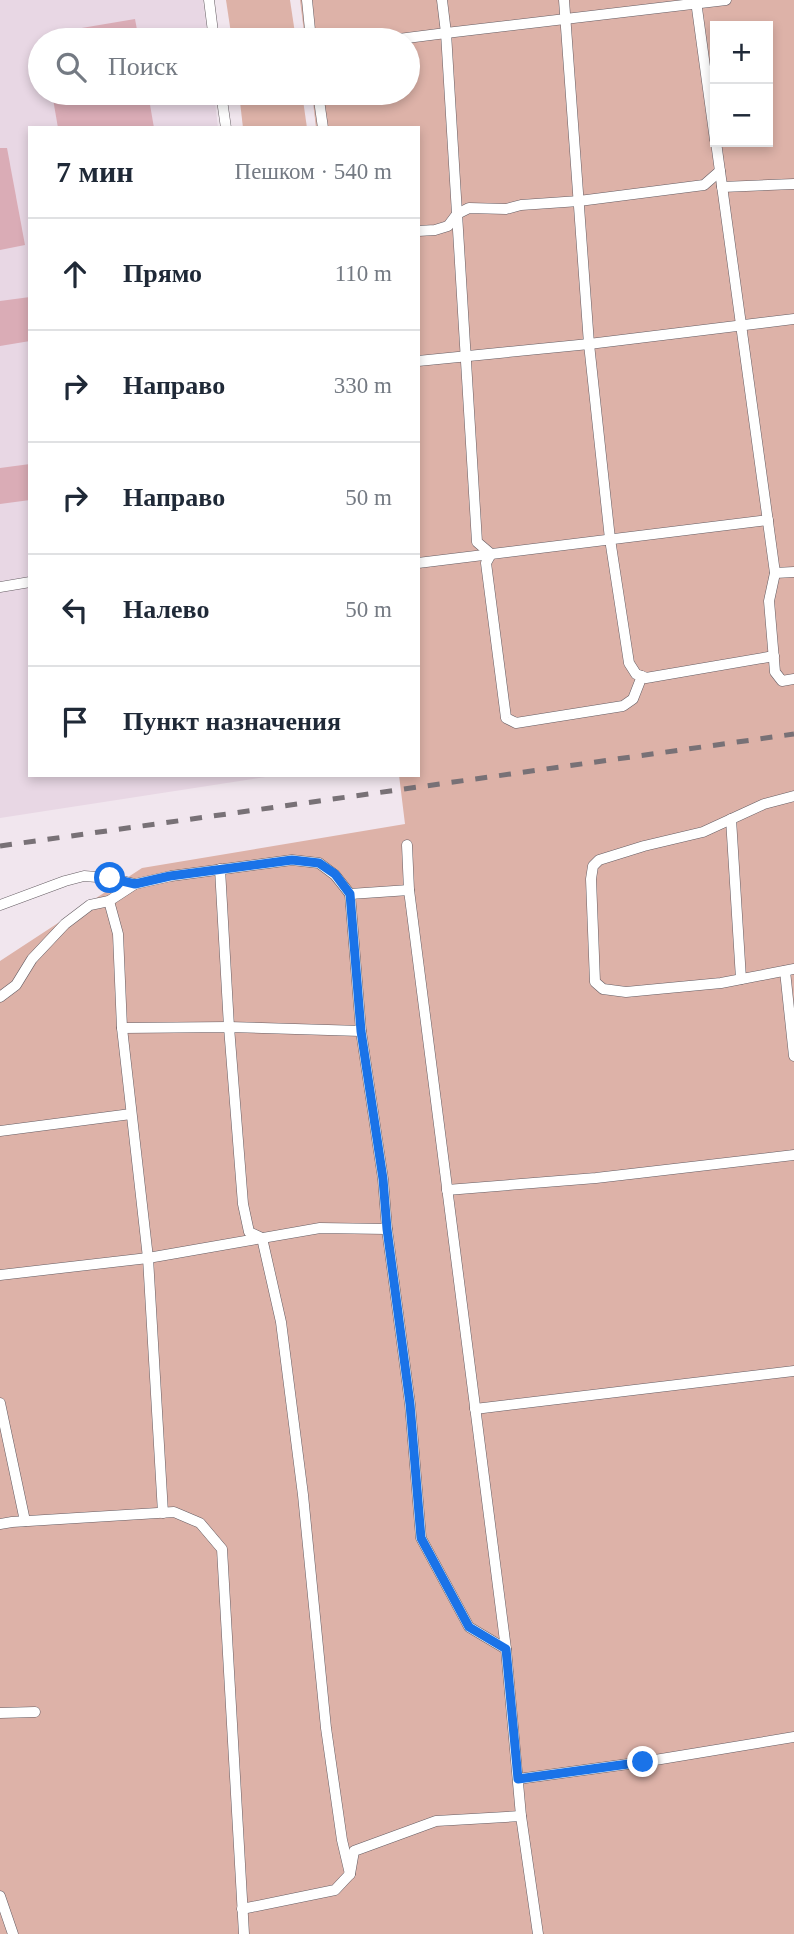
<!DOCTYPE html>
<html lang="ru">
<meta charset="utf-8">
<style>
:root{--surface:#fff;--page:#f2f2f3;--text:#1f2937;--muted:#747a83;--line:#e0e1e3}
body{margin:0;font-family:Georgia,serif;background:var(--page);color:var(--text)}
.controls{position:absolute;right:21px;top:21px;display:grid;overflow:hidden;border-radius:0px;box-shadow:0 4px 10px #0003}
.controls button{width:63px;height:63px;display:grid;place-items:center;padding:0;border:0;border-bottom:2px solid var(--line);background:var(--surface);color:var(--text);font:35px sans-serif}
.stop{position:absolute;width:21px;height:21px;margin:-16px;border:5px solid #1a73e8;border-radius:50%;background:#fff}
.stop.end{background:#1a73e8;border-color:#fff;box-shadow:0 2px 7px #0008}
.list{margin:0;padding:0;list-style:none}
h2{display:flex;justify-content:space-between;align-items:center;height:91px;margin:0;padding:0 28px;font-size:30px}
h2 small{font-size:23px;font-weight:400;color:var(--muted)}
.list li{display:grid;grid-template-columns:46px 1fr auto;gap:21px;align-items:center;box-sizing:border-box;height:112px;padding:0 28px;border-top:2px solid var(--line)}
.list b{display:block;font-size:26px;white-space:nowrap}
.list em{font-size:23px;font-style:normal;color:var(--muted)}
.icon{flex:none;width:38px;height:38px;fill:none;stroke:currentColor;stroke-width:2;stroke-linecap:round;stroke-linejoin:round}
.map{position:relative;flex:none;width:794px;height:1934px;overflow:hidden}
.search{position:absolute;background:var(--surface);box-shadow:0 4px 10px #0003;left:28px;top:28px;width:392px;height:77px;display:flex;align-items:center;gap:18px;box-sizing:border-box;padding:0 24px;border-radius:38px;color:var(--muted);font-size:26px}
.panel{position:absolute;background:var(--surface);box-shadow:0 4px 10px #0003;left:28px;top:126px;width:392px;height:651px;border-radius:0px}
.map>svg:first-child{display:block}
.built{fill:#e8d7e4}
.green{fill:#ddb2a8;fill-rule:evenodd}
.building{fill:#daacb6}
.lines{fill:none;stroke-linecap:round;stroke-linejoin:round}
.lane-casing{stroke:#655d63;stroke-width:11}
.lane{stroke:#fff;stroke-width:10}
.rail{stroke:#787176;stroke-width:5;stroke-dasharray:12 12;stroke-linecap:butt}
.route{stroke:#1a73e8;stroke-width:9}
</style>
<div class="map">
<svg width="794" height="1934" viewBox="0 0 794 1934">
<rect width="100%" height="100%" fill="#f1e6ee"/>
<polygon class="built" points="0,0 203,0 208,40 40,40 40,93 214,93 218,128 30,128 30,775 279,775 0,818"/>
<g class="green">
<polygon points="226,0 290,0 296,40 232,40"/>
<path d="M 300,0 L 794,0 L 794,1934 L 0,1934 L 0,961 L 142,868 L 405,824 L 399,775 L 418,775 L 418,128 L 316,128 L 312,93 L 408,93 L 408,40 L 305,40 ZM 715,26 L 768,26 L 768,142 L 715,142 Z"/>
<polygon points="239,93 302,93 307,128 243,128"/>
</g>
<g class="building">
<polygon points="135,19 139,40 53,40 52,33"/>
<polygon points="52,93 148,93 154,128 58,128"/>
<polygon points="0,148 7,148 25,245 0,250"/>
<polygon points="30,297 30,341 0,346 0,301"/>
<polygon points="30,464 30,500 0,504 0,468"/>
</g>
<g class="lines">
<g class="lane-casing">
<g id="lane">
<polyline points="209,0 214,40"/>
<polyline points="307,0 311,40"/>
<polyline points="564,0 589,344 610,539 629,663 636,674 646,678 774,656"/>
<polyline points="696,1 715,140"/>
<polyline points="391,40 446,33 442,0"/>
<polyline points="221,93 226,128"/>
<polyline points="318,93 323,128"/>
<polyline points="716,142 775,573 769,601 775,672 782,681 794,679"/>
<polyline points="722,187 794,184"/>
<polyline points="418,231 435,230 448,226 457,214 469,208 506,209 521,205 579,201 704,185 720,171"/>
<polyline points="418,361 589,344 794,319"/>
<polyline points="418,563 768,520"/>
<polyline points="775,573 794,572"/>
<polyline points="0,587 30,582"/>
<polyline points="642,676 633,699 623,706 516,723 506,718 486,563 491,554 477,542 446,33 726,0"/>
<polyline points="794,796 764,804 703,832 644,846 599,860 593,866 591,879 595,982 603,989 626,992 721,983 794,969"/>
<polyline points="731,819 741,979"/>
<polyline points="407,845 409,890 506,1649"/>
<polyline points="220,869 229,1027 243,1204 249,1232 262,1238 281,1322 303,1495 326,1728 342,1840 350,1874"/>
<polyline points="350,894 361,1031 383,1179 387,1229 410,1404 421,1538 469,1627 506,1649 521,1816 538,1934"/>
<polyline points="109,901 118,934 122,1028 148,1258 163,1513"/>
<polyline points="0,905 65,881 84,876 110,878 135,884"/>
<polyline points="785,971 794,1056"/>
<polyline points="0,997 16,985 32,959 65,924 90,905 109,901 135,884 171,876 292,860 319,863 335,875 350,894 409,890"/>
<polyline points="122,1028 229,1027 361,1031"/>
<polyline points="0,1131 131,1114"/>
<polyline points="447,1190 596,1178 794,1155"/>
<polyline points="0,1275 148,1258 320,1228 387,1229"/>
<polyline points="0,1403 25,1521"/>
<polyline points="475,1409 794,1371"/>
<polyline points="0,1524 12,1522 174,1512 200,1523 222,1549 244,1934"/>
<polyline points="0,1713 35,1712"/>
<polyline points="518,1779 643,1762 794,1737"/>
<polyline points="0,1896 13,1934"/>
<polyline points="242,1909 335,1890 350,1874 354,1851 436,1821 521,1816"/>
</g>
</g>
<use href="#lane" class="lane"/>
<polyline class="rail" points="0,846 794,734"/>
</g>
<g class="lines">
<polyline class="route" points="110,878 135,884 170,876 292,860 319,863 335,874 350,894 361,1031 383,1179 387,1229 410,1404 421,1538 469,1627 506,1649 518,1779 643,1762"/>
</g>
</svg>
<div class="controls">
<button>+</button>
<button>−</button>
</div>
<div class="stop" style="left:110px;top:878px"></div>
<div class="stop end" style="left:643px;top:1762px"></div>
<div class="search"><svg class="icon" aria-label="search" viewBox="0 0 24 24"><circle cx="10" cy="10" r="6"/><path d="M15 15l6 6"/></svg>Поиск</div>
<section class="panel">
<h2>7 мин<small>Пешком · 540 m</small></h2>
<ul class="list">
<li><svg class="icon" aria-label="ahead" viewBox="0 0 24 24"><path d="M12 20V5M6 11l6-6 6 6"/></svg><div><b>Прямо</b></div><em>110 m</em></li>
<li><svg class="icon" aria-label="right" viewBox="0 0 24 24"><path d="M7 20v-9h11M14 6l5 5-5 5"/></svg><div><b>Направо</b></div><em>330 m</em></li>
<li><svg class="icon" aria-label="right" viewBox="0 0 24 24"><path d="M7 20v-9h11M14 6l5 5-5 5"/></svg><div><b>Направо</b></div><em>50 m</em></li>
<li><svg class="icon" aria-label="left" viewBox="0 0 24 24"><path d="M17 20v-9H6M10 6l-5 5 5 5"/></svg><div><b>Налево</b></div><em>50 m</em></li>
<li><svg class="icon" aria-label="arrive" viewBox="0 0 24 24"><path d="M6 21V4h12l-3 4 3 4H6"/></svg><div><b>Пункт назначения</b></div></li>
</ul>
</section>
</div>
